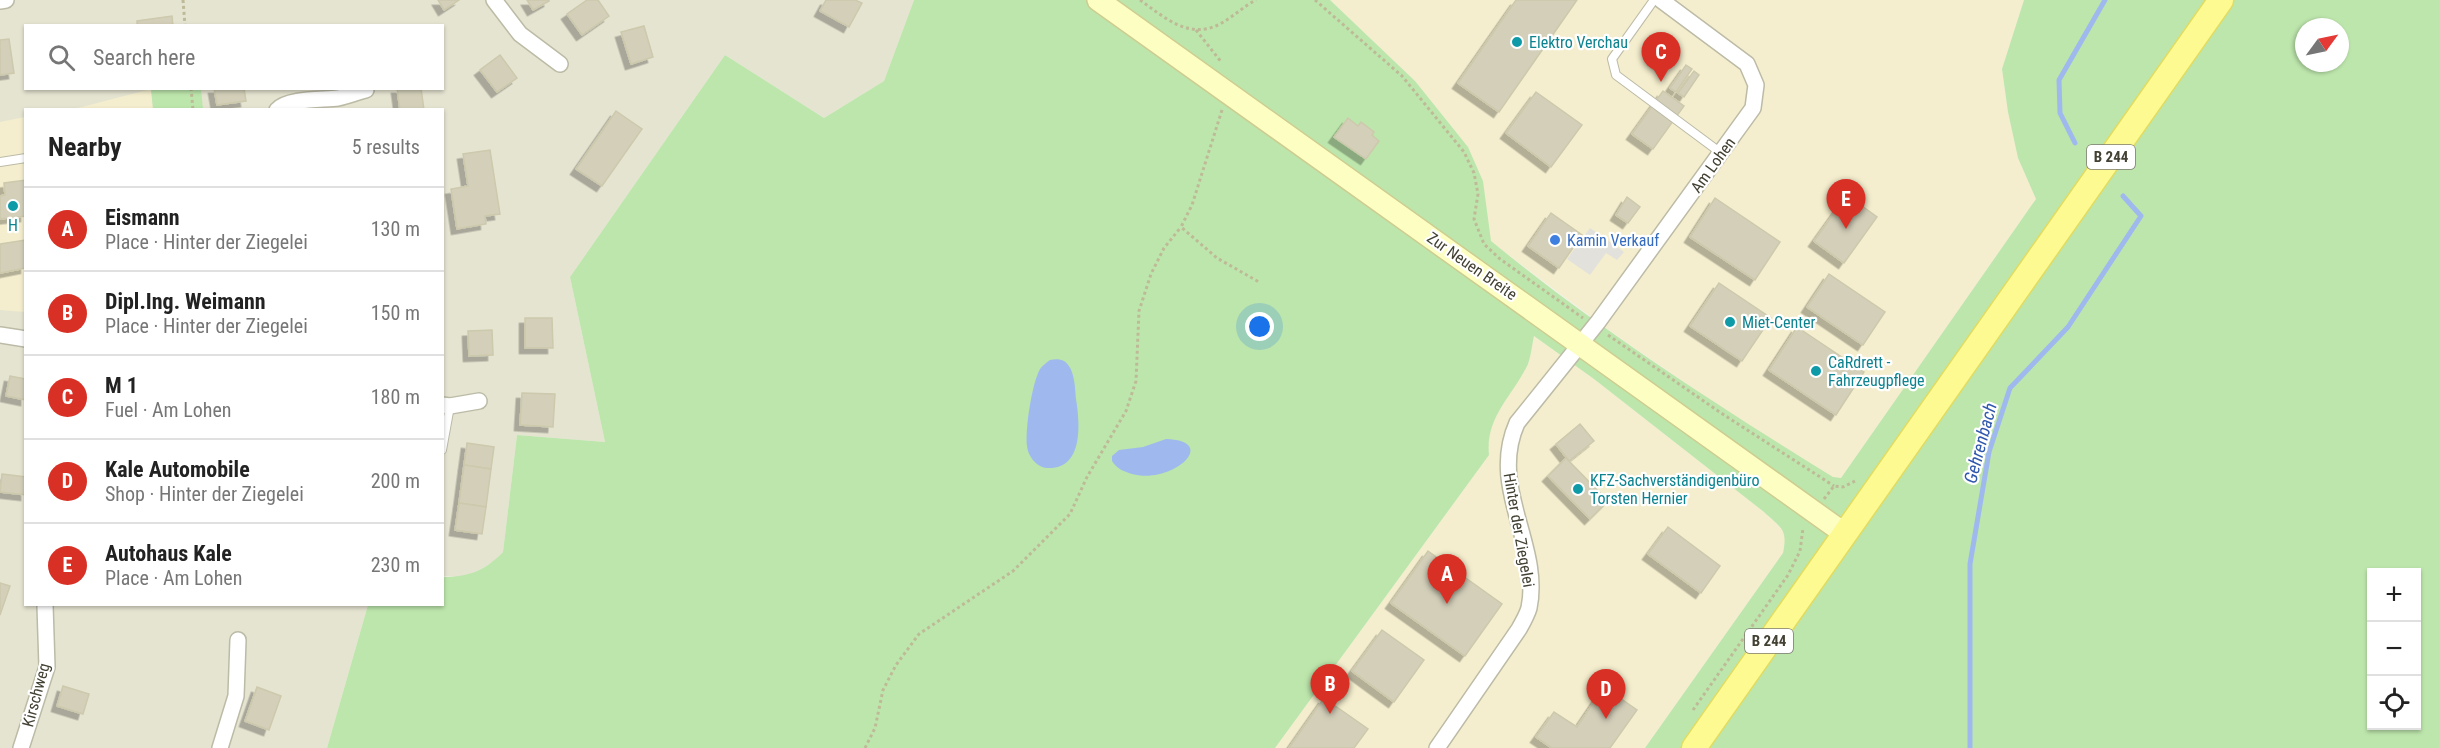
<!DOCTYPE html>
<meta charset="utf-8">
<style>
:root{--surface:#fff;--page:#f6f6f6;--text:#222;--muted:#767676;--line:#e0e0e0;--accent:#d93025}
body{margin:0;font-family:"Roboto Condensed",sans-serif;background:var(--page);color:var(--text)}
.controls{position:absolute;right:18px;bottom:18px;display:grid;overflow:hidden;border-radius:0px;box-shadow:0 2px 4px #0004}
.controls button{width:54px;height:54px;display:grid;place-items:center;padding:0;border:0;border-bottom:2px solid var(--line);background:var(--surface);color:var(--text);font:30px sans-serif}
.compass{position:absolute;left:2295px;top:18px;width:54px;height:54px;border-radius:50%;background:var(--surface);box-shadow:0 2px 4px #0004;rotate:57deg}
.you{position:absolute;left:1260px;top:327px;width:21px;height:21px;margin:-15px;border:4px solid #fff;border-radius:50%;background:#1a73e8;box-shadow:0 0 0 9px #1a73e833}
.badge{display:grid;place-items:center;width:39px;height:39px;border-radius:50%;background:var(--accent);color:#fff;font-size:20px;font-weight:700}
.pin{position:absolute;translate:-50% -50px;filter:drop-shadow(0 2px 3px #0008)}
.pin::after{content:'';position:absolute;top:32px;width:21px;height:18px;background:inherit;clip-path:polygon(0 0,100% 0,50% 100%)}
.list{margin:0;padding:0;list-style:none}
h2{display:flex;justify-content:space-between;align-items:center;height:78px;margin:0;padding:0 24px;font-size:26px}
h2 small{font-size:20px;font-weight:400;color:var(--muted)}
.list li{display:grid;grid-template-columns:39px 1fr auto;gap:18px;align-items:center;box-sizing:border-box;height:84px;padding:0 24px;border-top:2px solid var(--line)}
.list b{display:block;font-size:22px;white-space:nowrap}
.list p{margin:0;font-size:20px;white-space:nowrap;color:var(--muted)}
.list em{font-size:20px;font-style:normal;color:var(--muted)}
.icon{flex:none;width:33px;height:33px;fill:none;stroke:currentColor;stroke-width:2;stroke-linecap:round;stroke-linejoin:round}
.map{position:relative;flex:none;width:2439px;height:748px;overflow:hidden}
.search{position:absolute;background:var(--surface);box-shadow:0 2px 4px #0004;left:24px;top:24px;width:420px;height:66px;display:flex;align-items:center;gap:15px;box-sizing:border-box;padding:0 21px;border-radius:0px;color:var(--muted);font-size:22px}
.panel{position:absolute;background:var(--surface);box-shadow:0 2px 4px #0004;left:24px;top:108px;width:420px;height:498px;border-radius:0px}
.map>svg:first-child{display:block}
.residential{fill:#e5e4d1;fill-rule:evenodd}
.commercial{fill:#f4eece}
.green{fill:#bde6ac;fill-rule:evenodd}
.parking{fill:#e2e1dc}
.water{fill:#9fb9ee}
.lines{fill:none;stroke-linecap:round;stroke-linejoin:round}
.stream{stroke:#9fb9ee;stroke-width:5}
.building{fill:#d3cfb9;stroke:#cdc9ac;stroke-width:1.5;filter:url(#shadow)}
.lane-casing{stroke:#bcbba6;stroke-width:10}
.street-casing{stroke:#bcbba6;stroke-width:18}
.secondary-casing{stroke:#cecd91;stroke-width:24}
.primary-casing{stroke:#e1dc61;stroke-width:27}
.path{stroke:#beba97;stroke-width:3;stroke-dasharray:3 3;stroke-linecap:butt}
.lane{stroke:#fff;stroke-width:8}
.street{stroke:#fff;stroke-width:15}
.secondary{stroke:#fdfec1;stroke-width:21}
.primary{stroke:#fcfa91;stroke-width:24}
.culture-dot{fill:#0f9aa8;stroke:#fff;stroke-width:2}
.shop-dot{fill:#3f7fe0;stroke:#fff;stroke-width:2}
.labels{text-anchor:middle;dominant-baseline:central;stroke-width:4.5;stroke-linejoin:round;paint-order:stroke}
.shield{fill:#fff;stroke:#7b7a70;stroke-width:1.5}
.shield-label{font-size:15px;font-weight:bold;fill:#434133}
.culture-label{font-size:16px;fill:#0d838f;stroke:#fff;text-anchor:start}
.street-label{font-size:16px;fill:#434133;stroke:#fff}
.shop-label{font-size:16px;fill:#366cbe;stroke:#fff;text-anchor:start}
.water-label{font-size:18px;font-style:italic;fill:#2f57ac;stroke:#fff}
</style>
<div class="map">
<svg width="2439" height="748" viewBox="0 0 2439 748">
<defs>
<filter id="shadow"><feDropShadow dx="-5.5" dy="5.5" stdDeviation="0" flood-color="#0004"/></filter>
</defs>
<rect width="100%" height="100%" fill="#f1f1e3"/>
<path class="residential" d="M 0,0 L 914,0 L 884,81 L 824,118 L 725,55 L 570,277 L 605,442 L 517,435 L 503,552 L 493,563 L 465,577 L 442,576 L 442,110 L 26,110 L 26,604 L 368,605 L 327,748 L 0,748 ZM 26,26 L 442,26 L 442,88 L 26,88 Z"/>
<g class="commercial">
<polygon points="1330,0 2024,0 2002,69 2008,112 2018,158 2036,199 1841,478 1833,478 1722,408 1613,333 1490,241 1483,181 1468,147 1415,81"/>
<polygon points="151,89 153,109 66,110 82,107"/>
<polygon points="25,117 25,312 0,310 0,122"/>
<polygon points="1534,336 1594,379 1764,512 1781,528 1786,537 1783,553 1645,748 1275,748 1489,455 1487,438 1493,421 1529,362"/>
</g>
<g class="green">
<path d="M 914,0 L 1330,0 L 1415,81 L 1468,147 L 1483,181 L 1491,241 C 1598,329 1715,404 1833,477 L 1841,478 L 2036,199 L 2018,158 L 2008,112 L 2002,69 L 2024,0 L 2439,0 L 2439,748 L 1645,748 L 1783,553 C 1788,529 1781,528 1764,512 L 1594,379 L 1534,336 C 1532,345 1531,356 1528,364 C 1513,396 1485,417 1489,455 L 1275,748 L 327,748 L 368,605 L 442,604 L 443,577 C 468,577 485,571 503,552 L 517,435 L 605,442 L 570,277 L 725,55 L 824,118 L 884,81 ZM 2304,27 L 2340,27 L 2340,63 L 2304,63 ZM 2372,572 L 2416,572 L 2416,726 L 2372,726 Z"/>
<polygon points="151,89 201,89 203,109 153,109"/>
</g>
<polygon class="parking" points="1590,228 1624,252 1617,260 1606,253 1590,275 1567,259"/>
<g class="water">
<path d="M 1050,360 C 1055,359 1060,359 1064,361 C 1075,368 1075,388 1076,399 C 1080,423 1084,470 1047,468 C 1036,467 1028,456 1027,446 C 1025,429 1032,383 1040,369 C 1043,365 1046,363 1050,360 Z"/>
<path d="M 1166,439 C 1221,441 1172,485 1132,474 C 1123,471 1117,469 1112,461 L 1112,456 L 1119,450 L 1143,447 Z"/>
</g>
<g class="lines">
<g class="stream">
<polyline points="2075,143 2060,113 2059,80 2105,0"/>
<polyline points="1970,748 1970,564 1989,452 2010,388 2068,327 2141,216 2123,196"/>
</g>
</g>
<g class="building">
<polygon points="438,0 459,0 444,10"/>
<polygon points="527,0 549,0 549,1 533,10"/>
<polygon points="587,0 598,0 609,16 582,35 567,14"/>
<polygon points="826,0 855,0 862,3 849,27 820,11"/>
<polygon points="1516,0 1577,0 1499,112 1458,83"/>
<polygon points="172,16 173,26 137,26 137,21"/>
<polygon points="644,26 653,57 631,64 621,32"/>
<polygon points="9,39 14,73 0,75 0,40"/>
<polygon points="1668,49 1674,53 1665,67 1659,63"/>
<polygon points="500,55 517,78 497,92 480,70"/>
<polygon points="1686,65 1692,69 1676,92 1670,88"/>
<polygon points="1694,71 1699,75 1684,97 1678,93"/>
<polygon points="214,88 244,88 246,101 217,105"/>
<polygon points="397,88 421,88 424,110 400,110"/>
<polygon points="1663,91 1684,106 1653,149 1632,134"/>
<polygon points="1536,92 1582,125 1551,167 1506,133"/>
<polygon points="616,111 642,129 602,186 576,169"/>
<polygon points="1348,118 1358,126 1361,122 1374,132 1372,135 1379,141 1366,159 1334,137"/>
<polygon points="490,150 500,214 485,216 486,224 457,229 451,189 468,186 463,154"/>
<polygon points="26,180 26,216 0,219 0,196 5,195 4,183"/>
<polygon points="1847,195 1877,217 1844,263 1814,241"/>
<polygon points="1627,197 1640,207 1628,223 1616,215"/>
<polygon points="1715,198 1780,242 1755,280 1690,237"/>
<polygon points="1551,213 1582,235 1559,268 1528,246"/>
<polygon points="25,240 26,268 0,273 0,244"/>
<polygon points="1829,274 1885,312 1863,345 1807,307"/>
<polygon points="1719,283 1771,318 1742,361 1690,326"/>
<polygon points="525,318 552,318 553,348 525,348"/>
<polygon points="1797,327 1864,372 1836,415 1769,370"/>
<polygon points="492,330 493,355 469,356 468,331"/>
<polygon points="10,376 26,379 26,400 6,396"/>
<polygon points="522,393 555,394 553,427 520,425"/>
<polygon points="1580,424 1594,441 1569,461 1556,444"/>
<polygon points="467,443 494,447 491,469 464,465"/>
<polygon points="1566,458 1608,501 1590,519 1548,476"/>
<polygon points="464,465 491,469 486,507 459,503"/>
<polygon points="2,474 26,477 26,495 0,492"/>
<polygon points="459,503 486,507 482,534 455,530"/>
<polygon points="1668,527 1720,566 1701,593 1648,554"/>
<polygon points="1428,551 1502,604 1465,656 1391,603"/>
<polygon points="0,583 10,586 0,615"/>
<polygon points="1382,630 1424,660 1394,702 1352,671"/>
<polygon points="63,686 89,694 83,714 57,706"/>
<polygon points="257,687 281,696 269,730 245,721"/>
<polygon points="1604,687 1637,710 1610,748 1552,748 1536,737 1554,712 1577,727"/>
<polygon points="1324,698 1368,729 1354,748 1289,748"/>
</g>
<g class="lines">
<g class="lane-casing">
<g id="lane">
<polyline points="1654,0 1612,59 1616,75 1721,153"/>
<polyline points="0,162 26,158"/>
<polyline points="442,450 450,406"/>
</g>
</g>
<g class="street-casing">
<g id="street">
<polyline points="494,0 520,34 560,64"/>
<polyline points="0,1 6,0"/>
<path d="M 277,110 C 288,98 323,100 338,98 C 348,96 357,92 366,90"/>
<polyline points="0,335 26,339"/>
<polyline points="442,405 450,406 479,401"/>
<polyline points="21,748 47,667 45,605"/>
<polyline points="220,748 236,696 238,640"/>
<path d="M 1437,748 L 1519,629 C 1523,622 1527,615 1529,608 C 1542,545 1488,488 1517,423 L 1598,322 L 1753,108 L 1756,85 L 1747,64 L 1661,0"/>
</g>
</g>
<g class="secondary-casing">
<polyline id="secondary" points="1098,0 1845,534"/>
</g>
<g class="primary-casing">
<polyline id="primary" points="1694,748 2221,0"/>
</g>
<g class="path">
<polyline points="183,0 185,26"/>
<path d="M 1140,0 C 1165,18 1189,40 1220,24 C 1233,17 1244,6 1256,0"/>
<polyline points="1315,0 1402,76 1464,152 1474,173 1478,194 1474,219 1484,244 1500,259 1583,318"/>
<polyline points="1196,30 1222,63"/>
<polyline points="191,88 193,110"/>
<polyline points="1222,110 1192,205 1181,227 1217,258 1259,282"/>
<polyline points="1608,335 1721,413 1834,486"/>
<polyline points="1824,499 1834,486 1843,487 1855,481"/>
<polyline points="1693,710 1788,575 1800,551 1803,528"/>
<polyline points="865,748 875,728 883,690 896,665 919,634 1013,571 1070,514 1087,477 1126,411 1136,381 1139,311 1151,274 1164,248 1181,227"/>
</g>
<use href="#lane" class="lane"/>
<use href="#street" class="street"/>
<use href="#secondary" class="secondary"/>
<use href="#primary" class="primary"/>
</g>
<g class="culture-dot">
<circle cx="1517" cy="42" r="6"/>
<circle cx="13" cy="206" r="6"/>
<circle cx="1730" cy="322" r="6"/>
<circle cx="1816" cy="371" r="6"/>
<circle cx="1578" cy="489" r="6"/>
</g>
<circle class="shop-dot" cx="1555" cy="240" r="6"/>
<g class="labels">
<g class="shield">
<rect x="2087" y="145" width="48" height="24" rx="4.5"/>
<rect x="1745" y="629" width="48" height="24" rx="4.5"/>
</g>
<g class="shield-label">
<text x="2111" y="157">B 244</text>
<text x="1769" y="641">B 244</text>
</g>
<g class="culture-label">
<text x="1529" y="42">Elektro Verchau</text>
<text x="13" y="225" text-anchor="middle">H</text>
<text x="1742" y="322">Miet-Center</text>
<text x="1828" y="362">CaRdrett -<tspan x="1828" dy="18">Fahrzeugpflege</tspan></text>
<text x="1590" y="480">KFZ-Sachverständigenbüro<tspan x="1590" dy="18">Torsten Hernier</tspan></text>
</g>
<g class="street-label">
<text transform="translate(1713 165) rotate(-54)">Am Lohen</text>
<text transform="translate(1472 266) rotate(35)">Zur Neuen Breite</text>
<text transform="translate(1519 530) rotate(80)">Hinter der Ziegelei</text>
<text transform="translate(36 695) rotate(-75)">Kirschweg</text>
</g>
<g class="shop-label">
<text x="1567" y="240">Kamin Verkauf</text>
</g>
<g class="water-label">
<text transform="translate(1980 443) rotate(-75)">Gehrenbach</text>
</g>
</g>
</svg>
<div class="controls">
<button>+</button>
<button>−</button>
<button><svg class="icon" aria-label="locate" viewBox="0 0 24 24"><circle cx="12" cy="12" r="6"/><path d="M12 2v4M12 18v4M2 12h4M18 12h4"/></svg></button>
</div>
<svg class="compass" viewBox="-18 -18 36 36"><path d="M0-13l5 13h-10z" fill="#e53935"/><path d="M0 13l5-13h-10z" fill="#767676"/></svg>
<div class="you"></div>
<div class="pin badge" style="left:1447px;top:604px">A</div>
<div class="pin badge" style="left:1330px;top:714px">B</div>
<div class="pin badge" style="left:1661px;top:82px">C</div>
<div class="pin badge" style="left:1606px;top:719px">D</div>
<div class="pin badge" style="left:1846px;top:229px">E</div>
<div class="search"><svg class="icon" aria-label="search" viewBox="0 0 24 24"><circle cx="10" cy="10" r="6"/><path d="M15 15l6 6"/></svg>Search here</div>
<section class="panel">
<h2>Nearby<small>5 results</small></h2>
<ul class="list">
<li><span class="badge">A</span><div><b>Eismann</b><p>Place · Hinter der Ziegelei</p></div><em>130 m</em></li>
<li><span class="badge">B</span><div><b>Dipl.Ing. Weimann</b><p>Place · Hinter der Ziegelei</p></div><em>150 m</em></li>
<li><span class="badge">C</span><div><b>M 1</b><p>Fuel · Am Lohen</p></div><em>180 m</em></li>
<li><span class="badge">D</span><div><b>Kale Automobile</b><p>Shop · Hinter der Ziegelei</p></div><em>200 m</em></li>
<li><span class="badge">E</span><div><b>Autohaus Kale</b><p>Place · Am Lohen</p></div><em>230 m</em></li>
</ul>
</section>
</div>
